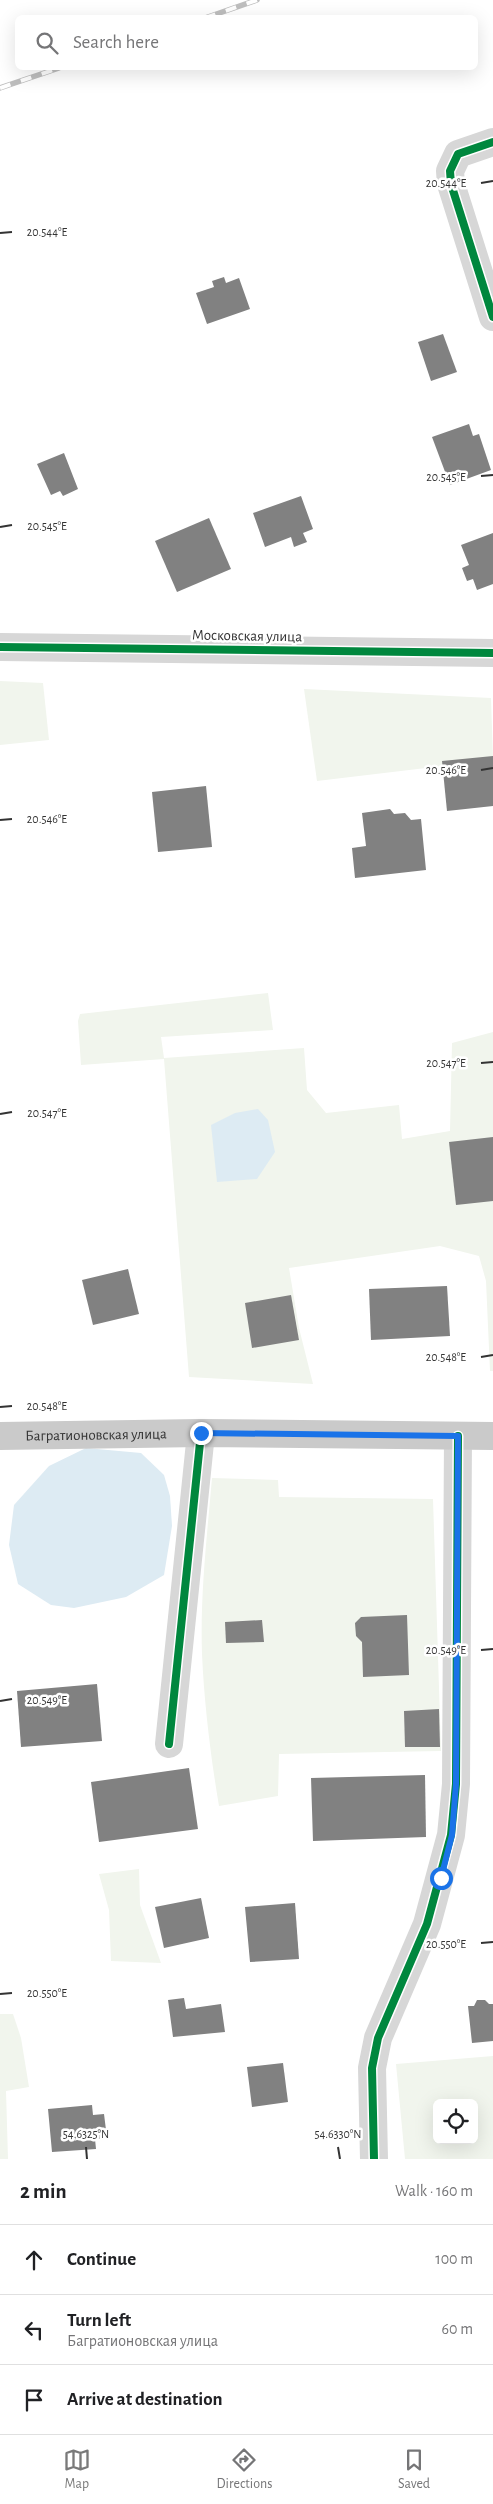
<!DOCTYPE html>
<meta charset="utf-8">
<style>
:root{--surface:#fff;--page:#f2f2f2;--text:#202124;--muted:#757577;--line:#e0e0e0;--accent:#7a7a7a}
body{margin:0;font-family:"Alegreya Sans",sans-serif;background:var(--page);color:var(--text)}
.controls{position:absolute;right:15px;bottom:15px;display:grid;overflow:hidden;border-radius:8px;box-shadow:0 5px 20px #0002}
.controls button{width:45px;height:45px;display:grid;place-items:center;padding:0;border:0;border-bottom:1px solid var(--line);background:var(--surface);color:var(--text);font:25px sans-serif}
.stop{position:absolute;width:15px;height:15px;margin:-11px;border:4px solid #1a73e8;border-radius:50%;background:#fff}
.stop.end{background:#1a73e8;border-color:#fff;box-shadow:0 1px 5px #0008}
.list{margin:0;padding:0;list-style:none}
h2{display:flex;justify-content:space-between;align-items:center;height:65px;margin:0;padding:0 20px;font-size:21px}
h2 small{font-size:16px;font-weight:400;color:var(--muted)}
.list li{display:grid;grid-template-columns:32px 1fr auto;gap:15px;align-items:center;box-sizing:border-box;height:70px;padding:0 20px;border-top:1px solid var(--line)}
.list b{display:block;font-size:19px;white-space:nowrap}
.list p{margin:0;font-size:16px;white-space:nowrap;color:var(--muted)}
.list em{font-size:16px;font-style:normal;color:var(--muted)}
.icon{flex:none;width:28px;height:28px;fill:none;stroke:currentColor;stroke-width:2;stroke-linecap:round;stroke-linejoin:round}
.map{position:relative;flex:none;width:493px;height:2159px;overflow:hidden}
.search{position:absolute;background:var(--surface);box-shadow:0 5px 20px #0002;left:15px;right:15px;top:15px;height:55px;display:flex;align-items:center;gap:12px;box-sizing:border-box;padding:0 18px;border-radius:8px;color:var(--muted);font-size:19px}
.sheet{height:275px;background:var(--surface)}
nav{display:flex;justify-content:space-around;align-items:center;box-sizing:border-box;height:70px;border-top:1px solid var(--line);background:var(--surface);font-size:14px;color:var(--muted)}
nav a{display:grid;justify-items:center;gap:2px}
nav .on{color:var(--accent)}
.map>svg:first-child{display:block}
.green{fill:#f1f5ed;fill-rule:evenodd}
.water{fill:#ddebf3}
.building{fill:#818181}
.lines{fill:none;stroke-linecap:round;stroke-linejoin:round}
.minor{stroke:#d7d7d7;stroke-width:28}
.primary{stroke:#cacaca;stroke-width:28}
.rail-casing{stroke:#bebebe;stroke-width:5.5}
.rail{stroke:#fff;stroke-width:4;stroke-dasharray:11;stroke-linecap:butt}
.cycleway-casing{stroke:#fff;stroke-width:11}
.cycleway{stroke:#00873e;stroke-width:8}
.route{stroke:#1a73e8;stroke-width:6}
.ticks{fill:none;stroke:#333;stroke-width:2}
.labels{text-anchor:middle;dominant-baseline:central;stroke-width:5;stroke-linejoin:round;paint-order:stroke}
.street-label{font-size:15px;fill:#333;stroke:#fff}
.ticks-label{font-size:12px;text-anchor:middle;fill:#333;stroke:#fff;stroke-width:5;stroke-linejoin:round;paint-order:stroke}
</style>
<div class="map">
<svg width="493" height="2159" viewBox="0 0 493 2159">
<rect width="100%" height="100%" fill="#fff"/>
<g class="green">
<polygon points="0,681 43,683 49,740 0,745"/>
<polygon points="304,689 491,698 493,760 317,781"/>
<polygon points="268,993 273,1030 161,1037 164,1058 304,1048 307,1090 326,1113 399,1105 402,1139 450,1131 452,1043 493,1032 493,1371 490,1371 486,1281 479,1256 440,1246 289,1268 299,1328 313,1384 189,1377 164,1059 81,1065 78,1021 80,1014"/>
<path d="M 212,1478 L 278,1480 L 279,1497 L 433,1499 L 441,1751 L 279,1754 L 278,1796 L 219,1806 C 211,1759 204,1702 202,1654 C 200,1596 207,1536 212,1478 Z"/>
<polygon points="139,1869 140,1905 161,1963 111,1961 109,1910 99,1874"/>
<polygon points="0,2014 13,2014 21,2038 29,2087 6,2091 8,2159 0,2159"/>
<path d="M 493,2056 L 493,2159 L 405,2159 L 396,2064 ZM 437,2103 L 474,2103 L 474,2140 L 437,2140 Z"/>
</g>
<g class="water">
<polygon points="258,1109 268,1120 275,1152 257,1179 217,1182 211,1125 235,1113"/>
<polygon points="86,1448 141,1453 164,1475 170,1496 172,1526 164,1575 126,1597 74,1608 51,1605 18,1584 9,1545 14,1505 49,1466"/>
</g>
<g class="building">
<polygon points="224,277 226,283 239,278 250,309 207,324 196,293 214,287 212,281"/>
<polygon points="443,334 457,372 431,381 418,342"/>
<polygon points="469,424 473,436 479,434 491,470 450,485 432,437"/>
<polygon points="64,453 78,489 63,496 60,491 51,495 37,464"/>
<polygon points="301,496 313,529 303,533 307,542 294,547 291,537 265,547 253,513"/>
<polygon points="209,518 231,569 177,592 155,541"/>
<polygon points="493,533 493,584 477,590 473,579 467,581 462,568 469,565 461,545"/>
<polygon points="493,756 493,806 447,811 442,761"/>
<polygon points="206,786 212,847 158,852 152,792"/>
<polygon points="390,809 394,814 405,813 411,820 421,819 426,870 355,878 352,848 366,846 362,813"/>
<polygon points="493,1137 493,1201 456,1205 449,1142"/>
<polygon points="128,1269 139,1314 93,1325 82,1280"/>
<polygon points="447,1286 450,1336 371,1340 369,1289"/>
<polygon points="291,1295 299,1340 252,1348 245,1303"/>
<polygon points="407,1615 409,1675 363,1677 362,1642 356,1636 355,1623 361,1617"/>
<polygon points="262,1620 264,1642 226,1643 225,1622"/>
<polygon points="97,1684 102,1741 21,1747 17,1691"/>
<polygon points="439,1709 440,1747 405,1747 404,1711"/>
<polygon points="189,1768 198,1829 99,1842 91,1782"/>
<polygon points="425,1775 426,1837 313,1841 311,1778"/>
<polygon points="201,1898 209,1938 164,1948 155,1907"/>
<polygon points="295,1903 299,1959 250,1962 245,1907"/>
<polygon points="184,1998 186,2009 221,2004 225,2032 173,2037 168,2000"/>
<polygon points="477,2000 485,2000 489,2004 493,2004 493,2041 472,2043 468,2006 474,2006"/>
<polygon points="283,2063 288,2102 252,2107 247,2067"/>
<polygon points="92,2105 93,2115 104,2114 107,2138 95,2139 96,2149 52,2152 48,2109"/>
</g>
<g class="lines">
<g class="minor">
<polyline points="493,142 458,154 450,171 451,184 493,317"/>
<polyline points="0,647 493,653"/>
<polyline points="169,1744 201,1433"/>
<polyline points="374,2159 372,2068 378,2038 427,1924 451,1835 456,1784 458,1436"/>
</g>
<path class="primary" id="s1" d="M 0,1436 L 201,1433 L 493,1436"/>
<g class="rail-casing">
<g id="rail">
<polyline points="205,18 257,0"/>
<polyline points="0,88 59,68"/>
</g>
</g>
<use href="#rail" class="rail"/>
<g class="cycleway-casing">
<g id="cycleway">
<polyline points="493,142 458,154 450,171 451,184 493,317"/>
<polyline points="0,647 493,653"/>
<polyline points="169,1744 201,1433"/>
<polyline points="374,2159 372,2068 378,2038 427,1924 451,1835 456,1784 458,1436"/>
</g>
</g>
<use href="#cycleway" class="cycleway"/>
</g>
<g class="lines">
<polyline class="route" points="201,1433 458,1436 456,1784 452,1835 441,1878"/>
</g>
<path class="ticks" d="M 481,183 L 493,181M 0,233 L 12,232M 481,476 L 493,475M 0,527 L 12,525M 481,770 L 493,768M 0,820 L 12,819M 481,1063 L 493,1062M 0,1114 L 12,1112M 481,1357 L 493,1355M 0,1407 L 12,1406M 481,1650 L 493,1649M 0,1701 L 12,1699M 481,1943 L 493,1942M 0,1994 L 12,1993M 86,2147 L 87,2159M 338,2147 L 340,2159"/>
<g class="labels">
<g class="street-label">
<text transform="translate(247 636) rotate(1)">Московская улица</text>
<text stroke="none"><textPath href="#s1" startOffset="96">Багратионовская улица</textPath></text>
</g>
</g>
<g class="ticks-label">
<text x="446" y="187">20.544°E</text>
<text x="47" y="236">20.544°E</text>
<text x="446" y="481">20.545°E</text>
<text x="47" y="530">20.545°E</text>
<text x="446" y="774">20.546°E</text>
<text x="47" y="823">20.546°E</text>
<text x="446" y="1067">20.547°E</text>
<text x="47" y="1117">20.547°E</text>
<text x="446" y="1361">20.548°E</text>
<text x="47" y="1410">20.548°E</text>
<text x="446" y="1654">20.549°E</text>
<text x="47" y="1704">20.549°E</text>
<text x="446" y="1948">20.550°E</text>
<text x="47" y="1997">20.550°E</text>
<text x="86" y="2138">54.6325°N</text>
<text x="338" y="2138">54.6330°N</text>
</g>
</svg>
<div class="controls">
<button><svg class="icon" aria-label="locate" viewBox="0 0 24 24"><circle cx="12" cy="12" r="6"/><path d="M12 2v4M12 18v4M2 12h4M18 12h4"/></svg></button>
</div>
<div class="stop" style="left:441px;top:1878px"></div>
<div class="stop end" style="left:201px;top:1433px"></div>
<div class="search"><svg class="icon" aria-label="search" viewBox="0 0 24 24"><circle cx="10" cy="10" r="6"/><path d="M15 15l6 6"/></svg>Search here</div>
</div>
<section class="sheet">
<h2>2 min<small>Walk · 160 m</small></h2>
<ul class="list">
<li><svg class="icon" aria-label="ahead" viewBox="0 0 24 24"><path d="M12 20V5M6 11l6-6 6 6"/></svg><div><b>Continue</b></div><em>100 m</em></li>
<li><svg class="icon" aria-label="left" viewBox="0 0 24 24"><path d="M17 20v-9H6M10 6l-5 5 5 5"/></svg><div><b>Turn left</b><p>Багратионовская улица</p></div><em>60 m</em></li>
<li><svg class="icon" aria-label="arrive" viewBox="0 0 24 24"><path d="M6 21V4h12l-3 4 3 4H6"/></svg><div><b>Arrive at destination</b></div></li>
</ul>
</section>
<nav>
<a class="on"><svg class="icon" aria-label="map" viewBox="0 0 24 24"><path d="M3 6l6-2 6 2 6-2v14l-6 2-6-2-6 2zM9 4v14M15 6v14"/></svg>Map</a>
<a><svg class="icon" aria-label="directions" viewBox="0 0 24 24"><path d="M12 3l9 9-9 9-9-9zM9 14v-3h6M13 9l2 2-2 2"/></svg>Directions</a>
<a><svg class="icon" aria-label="saved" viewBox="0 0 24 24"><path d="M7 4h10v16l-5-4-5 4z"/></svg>Saved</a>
</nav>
